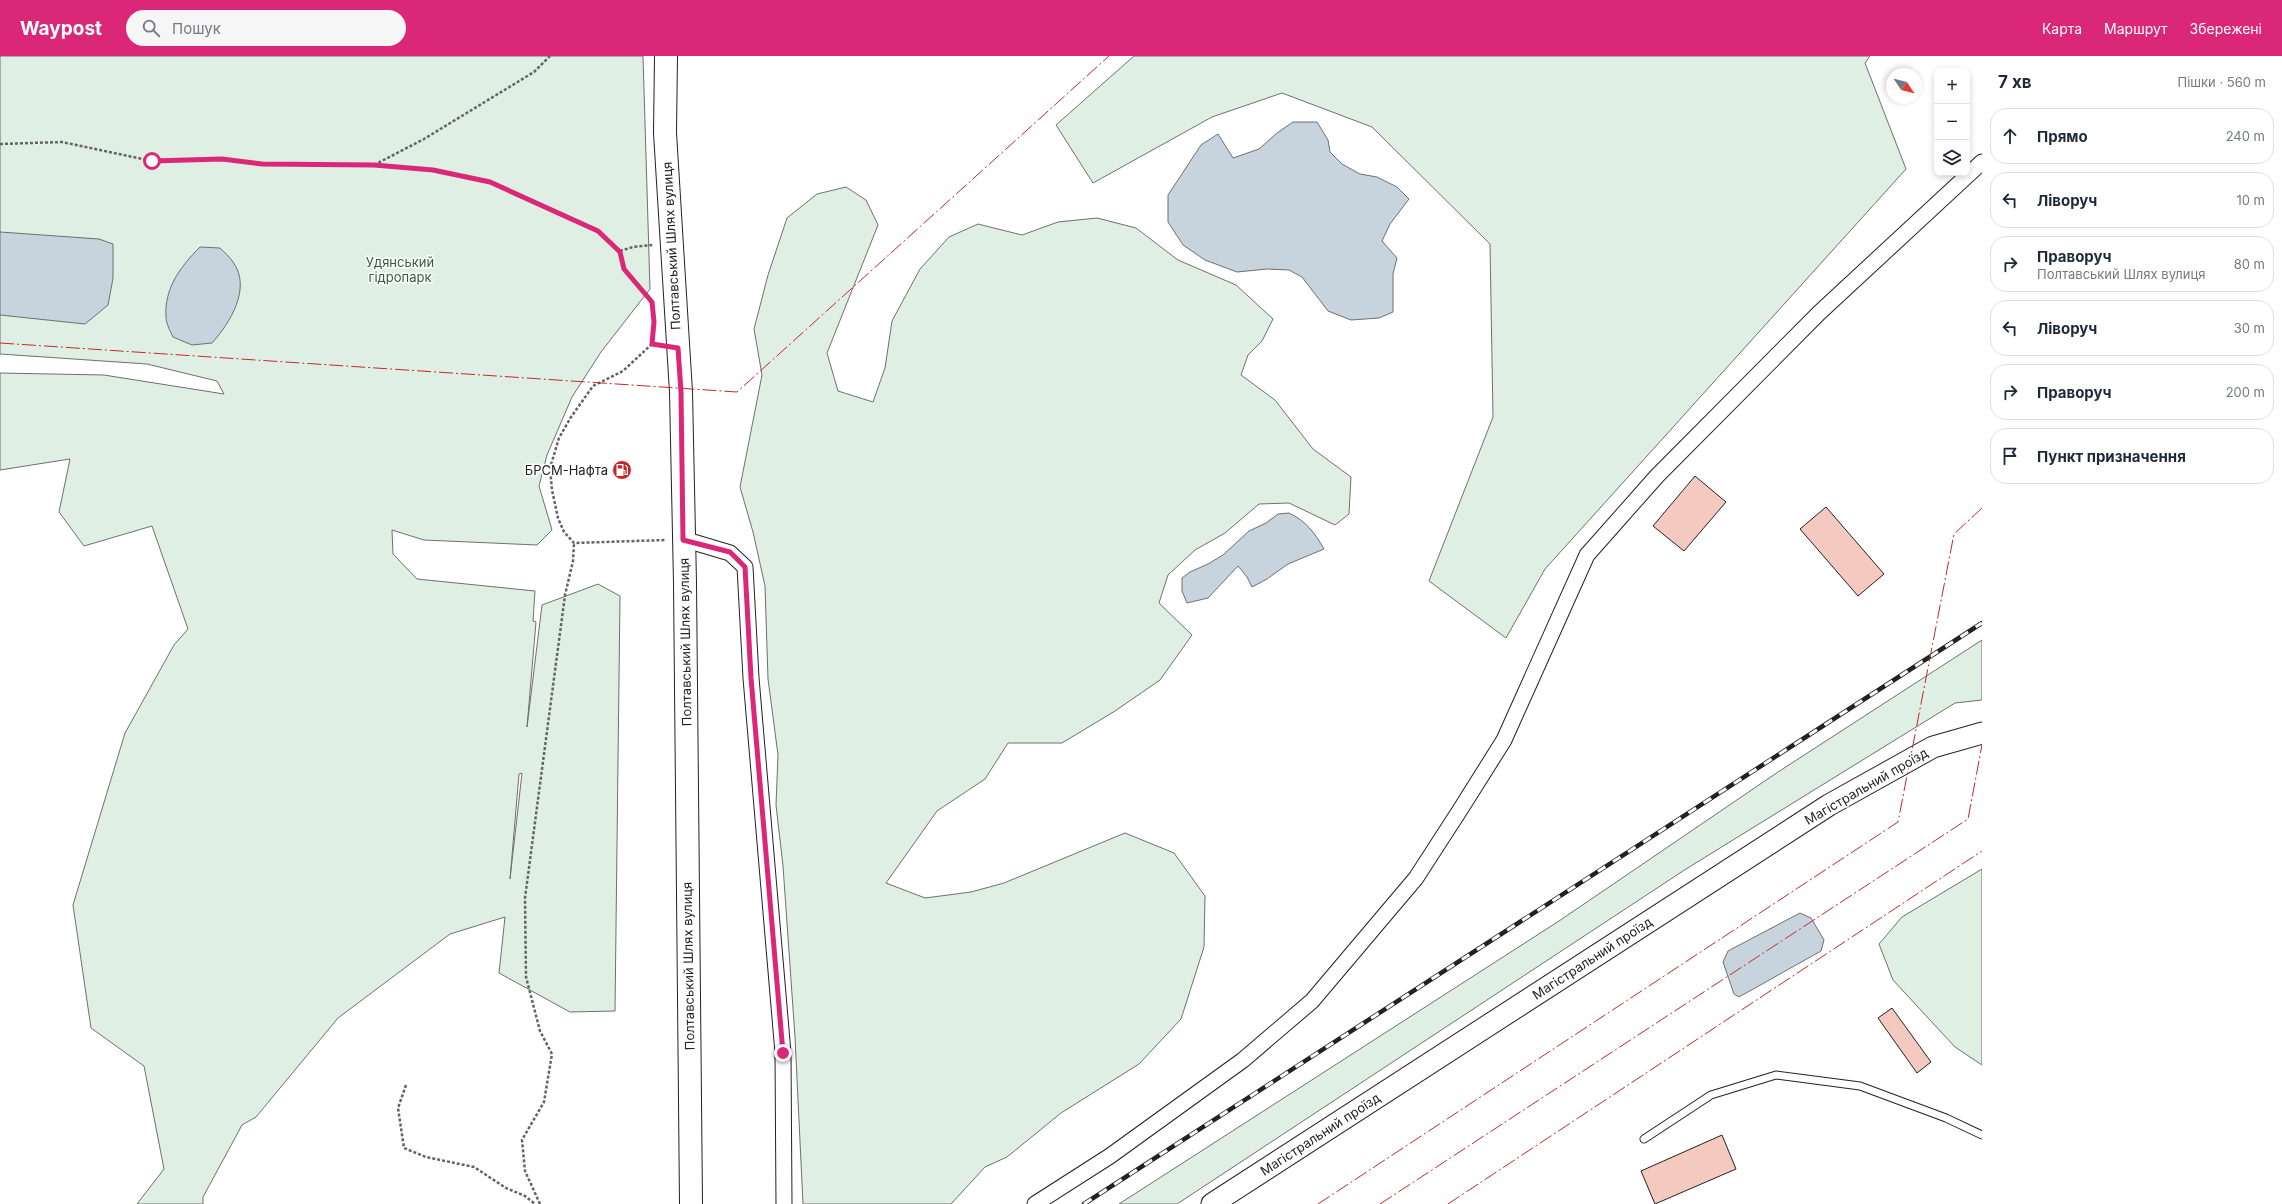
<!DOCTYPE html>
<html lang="uk">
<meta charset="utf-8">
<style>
:root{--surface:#fff;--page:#f6f6f7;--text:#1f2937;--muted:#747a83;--line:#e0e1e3;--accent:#db2777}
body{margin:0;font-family:Inter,sans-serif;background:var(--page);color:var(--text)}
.controls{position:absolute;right:12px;top:12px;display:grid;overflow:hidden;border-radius:8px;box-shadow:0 2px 6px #0003}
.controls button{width:36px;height:36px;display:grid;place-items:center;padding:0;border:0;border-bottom:1px solid var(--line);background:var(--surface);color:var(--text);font:20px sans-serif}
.compass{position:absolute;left:1886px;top:12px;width:36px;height:36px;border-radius:50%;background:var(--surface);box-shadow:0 2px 6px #0003;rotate:125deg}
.stop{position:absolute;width:12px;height:12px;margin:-9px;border:3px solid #db2777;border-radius:50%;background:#fff}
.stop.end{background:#db2777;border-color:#fff;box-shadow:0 1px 4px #0008}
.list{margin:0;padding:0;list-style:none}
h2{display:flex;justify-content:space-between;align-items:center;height:52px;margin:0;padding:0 16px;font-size:17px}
h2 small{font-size:13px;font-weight:400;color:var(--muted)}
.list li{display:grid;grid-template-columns:26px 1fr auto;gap:12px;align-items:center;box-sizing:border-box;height:56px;margin:0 8px 8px;padding:0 8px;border:1px solid var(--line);border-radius:16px}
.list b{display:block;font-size:15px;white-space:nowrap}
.list p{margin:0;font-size:13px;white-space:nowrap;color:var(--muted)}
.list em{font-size:13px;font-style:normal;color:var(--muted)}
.icon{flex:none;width:22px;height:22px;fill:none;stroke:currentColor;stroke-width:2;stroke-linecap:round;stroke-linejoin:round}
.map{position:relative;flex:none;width:1982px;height:1148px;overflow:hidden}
header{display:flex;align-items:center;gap:24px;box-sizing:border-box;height:56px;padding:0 20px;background:var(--accent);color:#fff}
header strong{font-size:19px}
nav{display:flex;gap:22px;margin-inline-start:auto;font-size:14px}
.search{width:280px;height:36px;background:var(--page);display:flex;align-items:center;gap:10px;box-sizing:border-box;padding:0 14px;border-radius:22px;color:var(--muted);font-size:15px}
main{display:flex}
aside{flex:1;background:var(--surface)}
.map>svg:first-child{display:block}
.green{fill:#e0efe3;stroke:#6f6f6f;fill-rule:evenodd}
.water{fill:#c7d3dd;stroke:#6f6f6f}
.building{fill:#f3c9c0;stroke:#222}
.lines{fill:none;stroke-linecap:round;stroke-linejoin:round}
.lane-casing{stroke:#222;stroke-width:9}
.street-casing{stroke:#222;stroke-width:17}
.secondary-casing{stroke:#222;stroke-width:23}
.primary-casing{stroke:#222;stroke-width:24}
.path{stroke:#646464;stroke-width:2.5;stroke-dasharray:3 2;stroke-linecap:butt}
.lane{stroke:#fff;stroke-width:7}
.street{stroke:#fff;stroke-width:15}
.secondary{stroke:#fff;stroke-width:21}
.primary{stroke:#fff;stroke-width:22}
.rail-casing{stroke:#222;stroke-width:4.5}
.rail{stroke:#fff;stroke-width:3;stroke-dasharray:9;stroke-linecap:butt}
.power{stroke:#c62828;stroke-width:1;stroke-dasharray:14 3 2 3;stroke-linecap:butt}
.route{stroke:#db2777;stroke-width:5}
.labels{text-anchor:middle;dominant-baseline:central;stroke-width:3;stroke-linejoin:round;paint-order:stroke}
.street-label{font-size:13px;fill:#222;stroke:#fff}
.park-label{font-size:13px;fill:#2f5e38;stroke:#fff}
.poi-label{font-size:13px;fill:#222;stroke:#fff;text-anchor:end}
</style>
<header>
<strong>Waypost</strong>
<div class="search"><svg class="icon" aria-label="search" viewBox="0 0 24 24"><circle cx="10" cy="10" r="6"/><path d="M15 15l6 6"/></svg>Пошук</div>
<nav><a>Карта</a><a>Маршрут</a><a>Збережені</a></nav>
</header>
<main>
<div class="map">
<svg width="1982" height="1148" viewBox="0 0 1982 1148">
<rect width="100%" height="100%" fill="#fff"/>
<g class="green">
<path d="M 0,0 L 643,0 L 650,233 L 601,296 L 572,341 L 547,399 L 539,430 L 552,474 L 537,489 L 424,484 L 392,474 L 393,498 L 417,523 L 535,535 L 533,565 L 536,566 L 527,671 L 542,549 L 598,528 L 620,540 L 615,955 L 570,956 L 499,917 L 505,861 L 450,878 L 338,962 L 256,1061 L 242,1069 L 203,1141 L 203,1148 L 137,1148 L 164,1113 L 144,1010 L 91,972 L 73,849 L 125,677 L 174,589 L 188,573 L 152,470 L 84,490 L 59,456 L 70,403 L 0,414 L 0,317 L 104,319 L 224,338 L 217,325 L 147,308 L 0,298 ZM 522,717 L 510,823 L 519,718 Z"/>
<polygon points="1134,0 1870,0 1865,7 1906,113 1545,513 1506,582 1429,525 1493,361 1490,188 1372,71 1282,37 1212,61 1093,127 1056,69"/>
<polygon points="846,131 866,144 878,169 827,297 838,335 873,346 885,312 892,265 920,213 949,181 978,168 1022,179 1058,166 1097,162 1136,172 1178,204 1236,229 1273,263 1262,285 1248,299 1241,319 1275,344 1313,393 1351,421 1349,458 1335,469 1289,447 1259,448 1225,477 1195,494 1168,519 1159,547 1192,579 1160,624 1115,655 1062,687 1008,687 985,723 937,755 886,827 925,842 971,836 1004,827 1125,777 1174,797 1205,840 1204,891 1181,963 1139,1008 1061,1057 1007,1101 985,1111 951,1148 803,1148 795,981 783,810 776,749 778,699 768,623 765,530 753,476 740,431 762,319 754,273 768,219 787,162 817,138"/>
<polygon points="1982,584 1982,644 1955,647 1686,813 1177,1148 1119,1148 1559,865 1778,716"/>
<polygon points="1982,813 1982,1009 1955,991 1893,924 1879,888 1902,861"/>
</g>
<g class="water">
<polygon points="1293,66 1317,66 1328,84 1330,96 1342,108 1360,118 1377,121 1397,131 1409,143 1390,168 1382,185 1397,202 1393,218 1393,256 1379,262 1351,264 1328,255 1302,221 1289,214 1267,213 1237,216 1205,204 1183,189 1168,166 1168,139 1201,89 1218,78 1233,102 1259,93 1277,77"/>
<polygon points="0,176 99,183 113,188 113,222 108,249 85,268 0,259"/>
<path d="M 200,191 L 220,192 C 225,197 230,201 233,206 C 252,232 230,267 212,287 L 192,289 L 173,281 C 170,275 166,267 166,261 C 164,232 181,210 200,191 Z"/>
<path d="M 1289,457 C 1306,465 1315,477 1324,493 L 1288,508 L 1267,523 L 1252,531 L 1247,521 L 1238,510 L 1208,542 L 1187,547 L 1182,535 L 1182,522 L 1190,516 L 1208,508 L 1223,499 L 1249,475 L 1266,467 L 1278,458 Z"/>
<polygon points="1800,857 1811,862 1824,884 1821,895 1739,941 1734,938 1723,906 1728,895"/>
</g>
<g class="building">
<polygon points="1695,420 1726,446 1684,495 1653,470"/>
<polygon points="1826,451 1884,518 1858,540 1800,473"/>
<polygon points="1892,952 1931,1006 1917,1017 1878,962"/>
<polygon points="1722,1079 1736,1113 1655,1148 1641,1115"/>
</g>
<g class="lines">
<g class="lane-casing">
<polyline id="lane" points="1644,1083 1711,1039 1776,1019 1860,1030 1946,1062 1982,1079"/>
</g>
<g class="street-casing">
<g id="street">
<polyline points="683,483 730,497 745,511 751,622 783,997 784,1148"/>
<polyline points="1035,1148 1110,1100 1243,1004 1312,945 1416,822 1460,754 1504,684 1587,499 1657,420 1819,257 1982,106"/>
</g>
</g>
<g class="secondary-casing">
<polyline id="secondary" points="1212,1148 1829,749 1933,691 1982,677"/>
</g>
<g class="primary-casing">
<polyline id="primary" points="666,0 665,77 681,336 685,527 691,1148"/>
</g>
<g class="path">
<polyline points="0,88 62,86 152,105 222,103 262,108 374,109 433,114 490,126 598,175 620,195 624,213 652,246 654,267 652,288 659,289"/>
<polyline points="374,109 424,83 534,16 550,0"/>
<polyline points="620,195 633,191 653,189"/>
<polyline points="652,288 623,315 593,330 571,361 559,382 550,412 552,434 558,462 564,476 574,487 666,484"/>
<polyline points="406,1029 398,1052 404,1092 426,1101 474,1111 506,1132 525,1140 535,1148"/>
<polyline points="540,1148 525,1115 522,1084 544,1046 552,998 540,975 526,921 525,842 565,539 573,505 574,487"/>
</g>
<use href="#lane" class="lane"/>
<use href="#street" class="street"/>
<use href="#secondary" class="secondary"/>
<use href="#primary" class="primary"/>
<g class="rail-casing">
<polyline id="rail" points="1084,1148 1982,567"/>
</g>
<use href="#rail" class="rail"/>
<g class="power">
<polyline points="0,287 737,336 1109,0"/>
<polyline points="1318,1148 1898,766 1954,478 1982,452"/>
<polyline points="1380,1148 1968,763 1982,689"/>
<polyline points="1448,1148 1982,795"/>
</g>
</g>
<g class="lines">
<polyline class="route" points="152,105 222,103 262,108 374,109 433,114 490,126 598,175 620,196 624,213 652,246 654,266 652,288 678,292 681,336 683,484 730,496 745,511 751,622 783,997"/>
</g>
<defs>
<g id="fuel-disc" transform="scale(1)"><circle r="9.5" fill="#c62828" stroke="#fff"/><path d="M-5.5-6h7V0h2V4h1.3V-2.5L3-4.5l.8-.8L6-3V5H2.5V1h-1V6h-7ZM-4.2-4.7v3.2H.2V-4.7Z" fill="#fff"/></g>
</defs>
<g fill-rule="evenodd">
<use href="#fuel-disc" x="622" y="414"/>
</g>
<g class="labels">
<g class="street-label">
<text transform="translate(671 190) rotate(-93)">Полтавський Шлях вулиця</text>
<text transform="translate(685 586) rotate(-91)">Полтавський Шлях вулиця</text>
<text transform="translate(1866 730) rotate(-30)">Магістральний проїзд</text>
<text transform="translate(1592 902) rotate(-33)">Магістральний проїзд</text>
<text transform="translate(688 910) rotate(-91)">Полтавський Шлях вулиця</text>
<text transform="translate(1320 1078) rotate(-33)">Магістральний проїзд</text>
</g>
<g class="park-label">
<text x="400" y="206">Удянський<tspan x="400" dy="15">гідропарк</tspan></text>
</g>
<g class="poi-label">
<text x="608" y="414">БРСМ-Нафта</text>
</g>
</g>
</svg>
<div class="controls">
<button>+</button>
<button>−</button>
<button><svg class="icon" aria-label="layers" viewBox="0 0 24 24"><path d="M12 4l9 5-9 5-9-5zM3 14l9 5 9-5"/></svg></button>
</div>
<svg class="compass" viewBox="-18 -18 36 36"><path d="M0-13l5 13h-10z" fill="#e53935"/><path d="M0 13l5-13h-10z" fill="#747a83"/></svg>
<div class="stop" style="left:152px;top:105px"></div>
<div class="stop end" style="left:783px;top:997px"></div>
</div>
<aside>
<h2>7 хв<small>Пішки · 560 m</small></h2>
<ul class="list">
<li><svg class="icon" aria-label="ahead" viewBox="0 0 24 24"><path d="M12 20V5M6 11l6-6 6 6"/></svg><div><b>Прямо</b></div><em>240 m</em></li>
<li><svg class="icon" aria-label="left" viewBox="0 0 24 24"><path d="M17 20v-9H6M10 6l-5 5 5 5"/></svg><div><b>Ліворуч</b></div><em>10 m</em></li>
<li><svg class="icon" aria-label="right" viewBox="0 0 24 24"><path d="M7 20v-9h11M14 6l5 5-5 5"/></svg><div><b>Праворуч</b><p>Полтавський Шлях вулиця</p></div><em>80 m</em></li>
<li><svg class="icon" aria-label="left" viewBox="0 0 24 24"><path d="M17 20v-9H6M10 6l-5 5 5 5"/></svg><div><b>Ліворуч</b></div><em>30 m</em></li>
<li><svg class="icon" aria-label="right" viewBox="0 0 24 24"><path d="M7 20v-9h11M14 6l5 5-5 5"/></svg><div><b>Праворуч</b></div><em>200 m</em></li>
<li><svg class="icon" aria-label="arrive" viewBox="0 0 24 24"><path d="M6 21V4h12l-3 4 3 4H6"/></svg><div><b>Пункт призначення</b></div></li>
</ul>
</aside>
</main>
